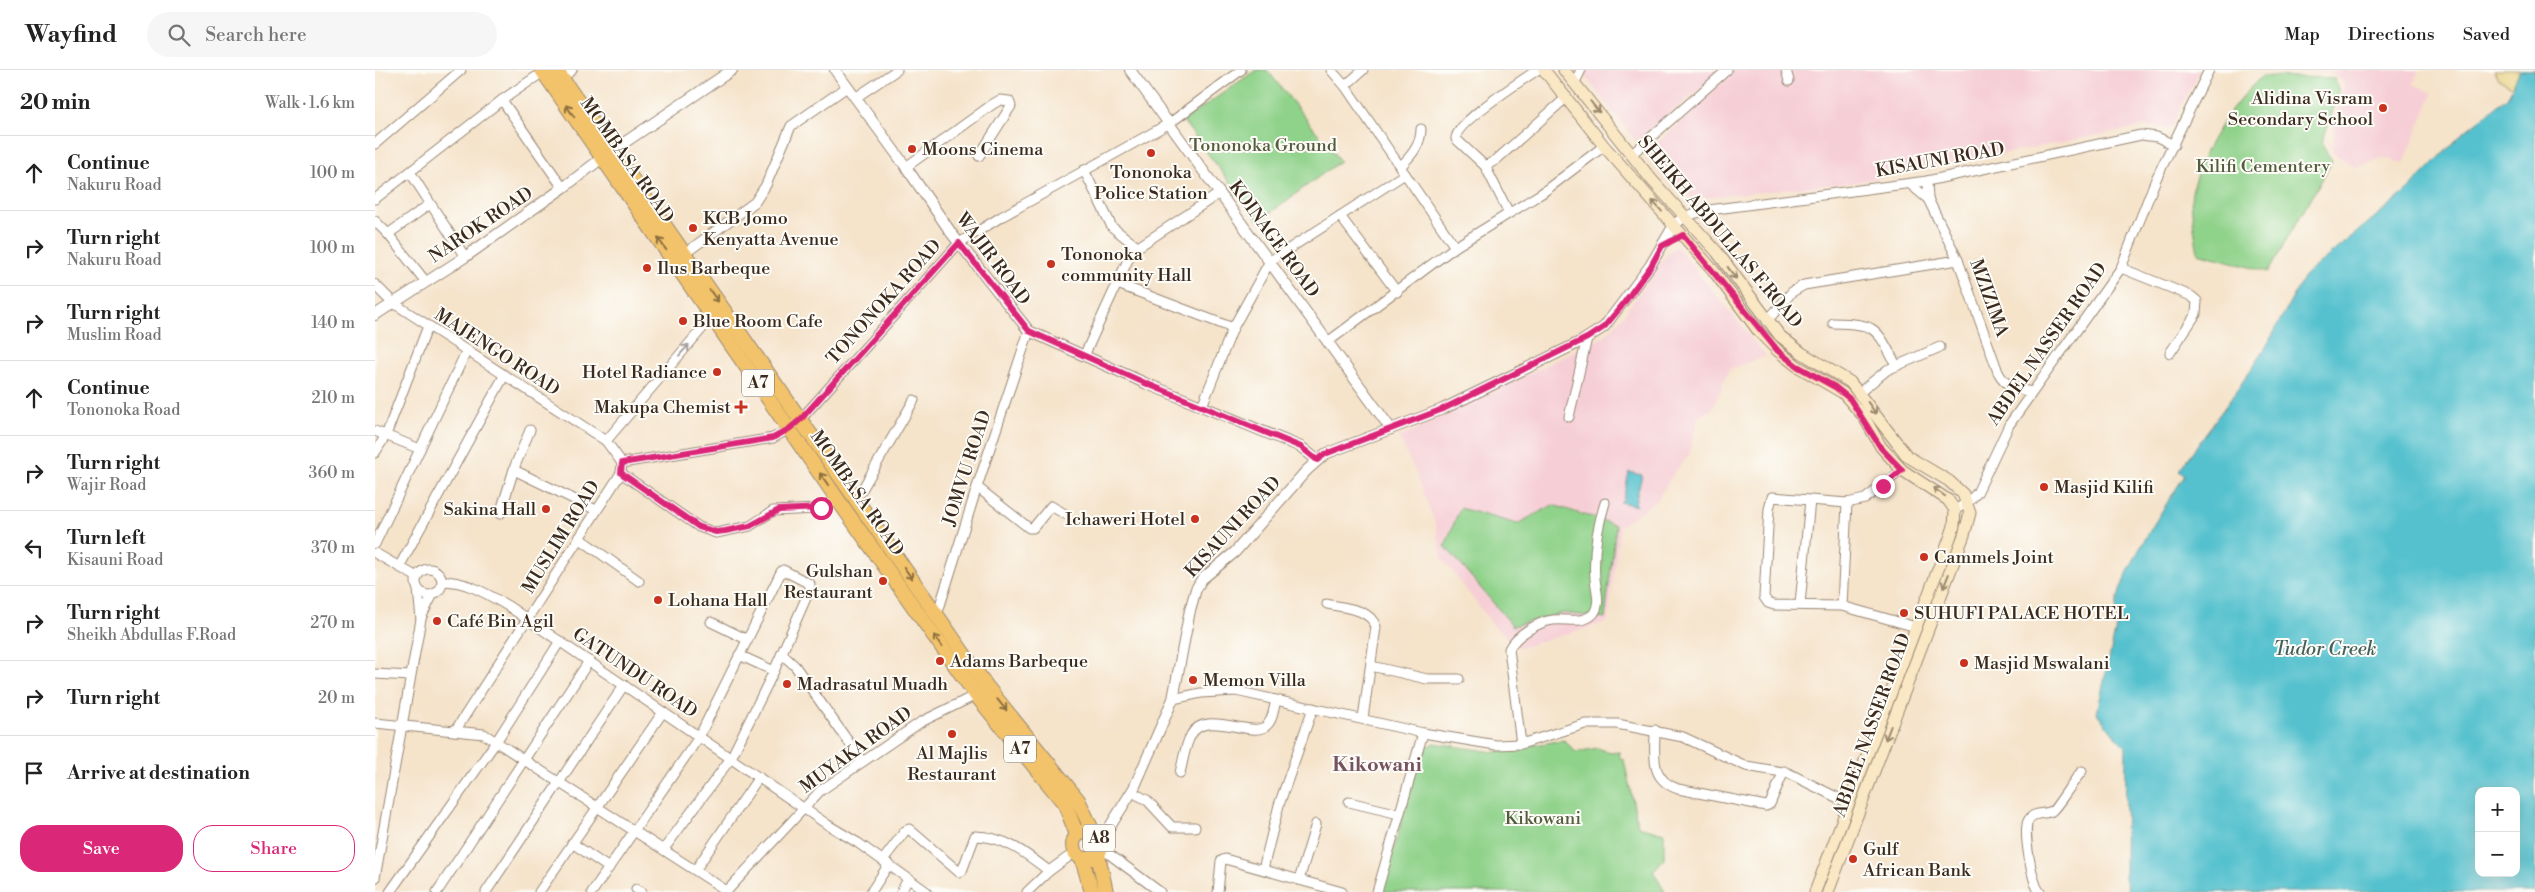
<!DOCTYPE html>
<meta charset="utf-8">
<style>
:root{--surface:#fff;--page:#f6f6f6;--text:#222;--muted:#767676;--line:#e0e0e0;--accent:#db2777}
body{margin:0;font-family:"Libre Bodoni",serif;background:var(--page);color:var(--text)}
.controls{position:absolute;right:15px;bottom:15px;display:grid;overflow:hidden;border-radius:10px;box-shadow:0 5px 20px #0002}
.controls button{width:45px;height:45px;display:grid;place-items:center;padding:0;border:0;border-bottom:1px solid var(--line);background:var(--surface);color:var(--text);font:25px sans-serif}
.stop{position:absolute;width:15px;height:15px;margin:-11px;border:4px solid #db2777;border-radius:50%;background:#fff}
.stop.end{background:#db2777;border-color:#fff;box-shadow:0 1px 5px #0008}
.list{margin:0;padding:0;list-style:none}
h2{display:flex;justify-content:space-between;align-items:center;height:65px;margin:0;padding:0 20px;font-size:21px}
h2 small{font-size:16px;font-weight:400;color:var(--muted)}
.list li{display:grid;grid-template-columns:32px 1fr auto;gap:15px;align-items:center;box-sizing:border-box;height:75px;padding:0 20px;border-top:1px solid var(--line)}
.list b{display:block;font-size:19px;white-space:nowrap}
.list p{margin:0;font-size:16px;white-space:nowrap;color:var(--muted)}
.list em{font-size:16px;font-style:normal;color:var(--muted)}
.actions{display:flex;gap:10px;padding:15px 20px}
.actions a{flex:1;padding:11px 0;border:1px solid var(--accent);border-radius:20px;text-align:center;font-size:18px;color:var(--accent)}
.actions .main{background:var(--accent);color:#fff}
.icon{flex:none;width:28px;height:28px;fill:none;stroke:currentColor;stroke-width:2;stroke-linecap:round;stroke-linejoin:round}
.map{position:relative;flex:none;width:2160px;height:822px;overflow:hidden}
header{display:flex;align-items:center;gap:30px;box-sizing:border-box;height:70px;padding:0 25px;background:var(--surface);border-bottom:1px solid var(--line)}
header strong{font-size:24px}
nav{display:flex;gap:28px;margin-inline-start:auto;font-size:18px}
.search{width:350px;height:45px;background:var(--page);display:flex;align-items:center;gap:12px;box-sizing:border-box;padding:0 18px;border-radius:28px;color:var(--muted);font-size:19px}
main{display:flex}
aside{flex:1;background:var(--surface)}
.map>svg:first-child{display:block}
.built{fill:#f6cfd6}
.green{fill:#8fd28a;stroke:#657e54}
.sand{fill:#eeda9e;stroke:#94825e}
.water{fill:#55c1ce;stroke:#487676;fill-rule:evenodd}
.lines{fill:none;stroke-linecap:round;stroke-linejoin:round}
.minor-casing{stroke:#988674;stroke-width:11}
.tertiary-casing{stroke:#988674;stroke-width:12}
.secondary-casing{stroke:#988674;stroke-width:13}
.trunk-casing{stroke:#988674;stroke-width:16}
.minor{stroke:#fff;stroke-width:9}
.tertiary{stroke:#fff;stroke-width:10}
.secondary{stroke:#fae7c3;stroke-width:11}
.trunk{stroke:#f2c36a;stroke-width:14}
.oneway{stroke:#9a8870}
.oneway2{stroke:#8d6f40}
.oneway3{stroke:#a79f9a}
.route{stroke:#db2777;stroke-width:6}
.poi-dot{fill:#c8321e;stroke:#fdfcf7;stroke-width:2}
.labels{text-anchor:middle;dominant-baseline:central;stroke-width:4;stroke-linejoin:round;paint-order:stroke}
.shield{fill:#fdfcf7;stroke:#75695f;stroke-width:1}
.shield-label{font-size:16px;font-weight:bold;fill:#3b2a1e}
.poi-label{font-size:18px;fill:#3b2a1e;stroke:#fdfcf7;text-anchor:start}
.park-label{font-size:18px;fill:#545c3e;stroke:#fdfcf7}
.street-label{font-size:18px;fill:#3b2a1e;stroke:#fdfcf7}
.water-label{font-size:19px;font-style:italic;fill:#445f5c;stroke:#fdfcf7}
.quarter-label{font-size:20px;font-weight:bold;fill:#765360;stroke:#fdfcf7}
</style>
<header>
<strong>Wayfind</strong>
<div class="search"><svg class="icon" aria-label="search" viewBox="0 0 24 24"><circle cx="10" cy="10" r="6"/><path d="M15 15l6 6"/></svg>Search here</div>
<nav><a>Map</a><a>Directions</a><a>Saved</a></nav>
</header>
<main>
<aside>
<h2>20 min<small>Walk · 1.6 km</small></h2>
<ul class="list">
<li><svg class="icon" aria-label="ahead" viewBox="0 0 24 24"><path d="M12 20V5M6 11l6-6 6 6"/></svg><div><b>Continue</b><p>Nakuru Road</p></div><em>100 m</em></li>
<li><svg class="icon" aria-label="right" viewBox="0 0 24 24"><path d="M7 20v-9h11M14 6l5 5-5 5"/></svg><div><b>Turn right</b><p>Nakuru Road</p></div><em>100 m</em></li>
<li><svg class="icon" aria-label="right" viewBox="0 0 24 24"><path d="M7 20v-9h11M14 6l5 5-5 5"/></svg><div><b>Turn right</b><p>Muslim Road</p></div><em>140 m</em></li>
<li><svg class="icon" aria-label="ahead" viewBox="0 0 24 24"><path d="M12 20V5M6 11l6-6 6 6"/></svg><div><b>Continue</b><p>Tononoka Road</p></div><em>210 m</em></li>
<li><svg class="icon" aria-label="right" viewBox="0 0 24 24"><path d="M7 20v-9h11M14 6l5 5-5 5"/></svg><div><b>Turn right</b><p>Wajir Road</p></div><em>360 m</em></li>
<li><svg class="icon" aria-label="left" viewBox="0 0 24 24"><path d="M17 20v-9H6M10 6l-5 5 5 5"/></svg><div><b>Turn left</b><p>Kisauni Road</p></div><em>370 m</em></li>
<li><svg class="icon" aria-label="right" viewBox="0 0 24 24"><path d="M7 20v-9h11M14 6l5 5-5 5"/></svg><div><b>Turn right</b><p>Sheikh Abdullas F.Road</p></div><em>270 m</em></li>
<li><svg class="icon" aria-label="right" viewBox="0 0 24 24"><path d="M7 20v-9h11M14 6l5 5-5 5"/></svg><div><b>Turn right</b></div><em>20 m</em></li>
<li><svg class="icon" aria-label="arrive" viewBox="0 0 24 24"><path d="M6 21V4h12l-3 4 3 4H6"/></svg><div><b>Arrive at destination</b></div></li>
</ul>
<div class="actions"><a class="main">Save</a><a>Share</a></div>
</aside>
<div class="map">
<svg width="2160" height="822" viewBox="0 0 2160 822">
<rect width="100%" height="100%" fill="#fdfcf7"/>
<filter id="ink" filterUnits="userSpaceOnUse"><feTurbulence type="fractalNoise" baseFrequency=".02" numOctaves="2"/><feDisplacementMap in="SourceGraphic" scale="10" xChannelSelector="R" yChannelSelector="G"/><feConvolveMatrix kernelMatrix="1 2 1 2 8 2 1 2 1" color-interpolation-filters="sRGB"/></filter>
<filter id="wash" filterUnits="userSpaceOnUse"><feTurbulence type="fractalNoise" baseFrequency=".0096" numOctaves="4" result="noise"/><feDisplacementMap in="SourceGraphic" scale="20" xChannelSelector="R" yChannelSelector="G"/><feGaussianBlur stdDeviation="1.12" result="paint"/><feColorMatrix in="noise" values="0 0 0 0 0 0 0 0 0 0 0 0 0 0 0 0 0 1.4 0 .05"/><feComposite in="paint" operator="in"/></filter>
<g filter="url(#wash)">
<rect width="100%" height="100%" fill="#f5e3ca"/>
<g class="built">
<polygon points="1205,0 1344,0 1328,17 1261,71"/>
<polygon points="1360,0 1825,0 1795,59 1771,56 1482,112 1317,129 1276,79"/>
<polygon points="1893,0 2044,0 2038,14 2058,23 2029,93 2007,88 1981,98 1957,82 1960,52 1969,12 1955,2"/>
<polygon points="1301,176 1391,286 1354,299 1337,340 1323,347 1314,385 1299,403 1281,431 1245,456 1233,552 1145,578 1119,556 1067,488 1061,456 1041,403 1024,368 1230,266 1247,247 1288,189"/>
</g>
<g class="green">
<polygon points="881,0 892,0 965,91 884,151 808,51"/>
<path d="M 1887,6 L 1959,8 L 1964,22 L 1947,73 L 1957,92 L 1893,202 L 1823,183 C 1821,169 1814,134 1817,122 C 1826,78 1855,37 1887,6 Z"/>
<polygon points="1178,435 1241,455 1230,548 1188,543 1138,556 1070,476 1085,438 1142,454"/>
<polygon points="1189,670 1201,682 1223,678 1235,683 1244,682 1245,688 1249,690 1263,756 1289,763 1289,789 1278,801 1290,822 1006,822 1048,679 1059,673 1119,682"/>
</g>
<polygon class="sand" points="2119,0 2160,0 2160,28 2123,9"/>
<g class="water">
<path d="M 2145,0 L 2160,0 L 2160,822 L 1754,822 L 1750,808 L 1751,677 L 1739,665 L 1722,643 L 1743,548 C 1729,526 1796,427 1810,405 L 1804,400 L 1860,323 L 1891,277 L 1930,205 L 2033,120 L 2089,62 L 2132,28 ZM 2104,721 L 2141,721 L 2141,803 L 2104,803 Z"/>
<polygon points="1254,402 1267,405 1260,433 1262,436 1245,432 1248,430"/>
</g>
</g>
<g filter="url(#ink)">
<g class="lines">
<g class="minor-casing">
<g id="minor">
<polyline points="956,0 970,16 988,0"/>
<path d="M 1162,0 C 1148,10 1079,53 1081,69 L 1110,96 L 1121,90 L 1192,27"/>
<polyline points="1411,0 1414,11"/>
<polyline points="187,8 197,0"/>
<polyline points="1200,12 1206,0"/>
<polyline points="970,16 1080,177"/>
<polyline points="480,28 522,0"/>
<polyline points="127,30 188,118"/>
<polyline points="0,74 86,0"/>
<polyline points="1257,84 1352,0"/>
<polyline points="1110,96 1134,143"/>
<polyline points="531,97 618,34 625,30 634,31 636,36 604,86"/>
<path d="M 1025,97 C 1036,86 1046,75 1046,59"/>
<polyline points="709,100 737,157 761,176"/>
<polyline points="35,102 90,187"/>
<path d="M 1552,111 L 1553,129 L 1583,190 L 1623,302 C 1631,317 1641,319 1657,322"/>
<polyline points="1535,114 1553,129"/>
<polyline points="0,129 127,30 168,2"/>
<polyline points="965,146 1022,222"/>
<polyline points="1310,146 1334,140 1552,111 1766,65 1782,67 1799,75"/>
<polyline points="0,151 13,164 51,212"/>
<polyline points="13,164 55,134"/>
<polyline points="309,184 380,132 391,115 416,56 472,17"/>
<polyline points="1746,198 1816,226 1822,231 1821,244 1795,283"/>
<polyline points="740,213 858,258"/>
<polyline points="17,232 231,371 247,393"/>
<polyline points="1392,251 1417,222 1429,215 1583,190"/>
<path d="M 1458,253 C 1502,254 1501,257 1521,295"/>
<polyline points="954,271 1080,177 1167,123 1229,76"/>
<polyline points="709,286 757,181 845,123"/>
<polyline points="1485,322 1512,300 1565,277"/>
<polyline points="827,336 858,258 895,191 1030,104"/>
<polyline points="1194,347 1212,268"/>
<polyline points="0,361 45,379"/>
<polyline points="231,371 337,247"/>
<polyline points="0,383 11,365 53,256"/>
<polyline points="247,393 398,368 414,359 426,349 584,173 626,147 795,53 866,0"/>
<polyline points="139,400 221,440"/>
<polyline points="1527,400 1490,429 1472,433 1397,427 1394,439 1389,527 1393,533 1399,535 1467,536 1541,557"/>
<polyline points="246,403 324,457 341,463 375,456 398,441 442,439 463,430"/>
<polyline points="602,417 654,458 658,458 676,436 690,444"/>
<polyline points="481,430 539,330"/>
<polyline points="1580,440 1593,432 1602,423 1634,355 1746,198 1781,109 1834,0"/>
<polyline points="125,444 140,396 155,360"/>
<polyline points="204,468 264,511"/>
<polyline points="0,474 92,280"/>
<polyline points="0,483 42,507"/>
<polyline points="24,497 129,306"/>
<circle cx="54" cy="512" r="13"/>
<path d="M 67,511 C 92,511 112,524 133,536 L 453,755 L 483,773 L 552,822"/>
<path d="M 952,534 C 968,538 995,538 1001,557 L 988,648"/>
<polyline points="1425,534 1435,430"/>
<polyline points="1467,536 1472,433"/>
<polyline points="562,545 602,417 654,261"/>
<polyline points="46,548 58,524"/>
<polyline points="336,552 373,570"/>
<polyline points="407,584 420,596 487,691"/>
<polyline points="364,585 399,601"/>
<polyline points="996,596 1052,609 1084,609"/>
<polyline points="0,604 35,606"/>
<polyline points="798,629 826,623 861,621 1048,663 1121,675 1146,674 1210,654 1242,654 1308,667 1371,696 1413,703 1473,733"/>
<polyline points="0,653 109,664 352,821"/>
<path d="M 1280,660 C 1280,686 1274,709 1303,719 L 1391,736 L 1395,734 L 1409,701"/>
<polyline points="80,661 246,403 247,393"/>
<path d="M 1146,674 L 1134,579 C 1141,565 1163,552 1178,550 C 1191,548 1209,555 1219,543 C 1226,533 1221,520 1220,509 C 1218,483 1222,458 1230,433"/>
<path d="M 805,703 C 808,691 810,675 816,665 C 831,638 879,670 892,655 C 898,650 899,637 901,630"/>
<polyline points="757,722 772,730 797,757 820,757"/>
<polyline points="974,732 1024,744"/>
<polyline points="197,773 234,798"/>
<polyline points="726,778 785,822"/>
<path d="M 508,790 L 530,761 L 534,759 L 584,802 L 587,801 L 600,766 C 629,766 652,784 674,801"/>
<polyline points="321,799 384,707"/>
<polyline points="888,799 904,735 938,638"/>
<polyline points="0,808 46,549 43,519"/>
<polyline points="924,810 941,754"/>
<polyline points="261,819 267,822"/>
<polyline points="15,822 121,672 185,571"/>
<polyline points="62,822 214,591"/>
<polyline points="111,822 249,615"/>
<polyline points="164,822 288,642"/>
<polyline points="217,822 324,667 406,502 408,500 435,514 435,519 399,601 356,688 289,779"/>
<polyline points="351,822 445,721 546,652 601,625"/>
<polyline points="496,822 514,794"/>
<polyline points="526,822 533,809"/>
<polyline points="652,822 674,801 699,783"/>
<polyline points="843,822 846,791 850,789 967,822"/>
<polyline points="1002,822 1048,663"/>
<path d="M 1665,822 C 1657,815 1648,762 1653,751 C 1658,741 1669,745 1677,741 C 1680,740 1701,707 1707,701"/>
</g>
</g>
<g class="tertiary-casing">
<g id="tertiary">
<polyline points="460,0 531,97 577,164 654,261 770,313 926,377 942,390"/>
<polyline points="755,0 1016,359"/>
<polyline points="237,81 357,0"/>
<polyline points="0,215 17,232"/>
<polyline points="0,245 90,187 188,118 227,88"/>
<polyline points="726,771 759,718 798,629 815,540 821,519 827,509 860,482 931,401 950,384 1068,339 1207,271 1229,257 1275,196 1299,155 1310,146"/>
</g>
</g>
<g class="secondary-casing">
<g id="secondary">
<polyline points="1169,0 1229,76 1338,200 1385,263 1403,281 1422,296 1468,323 1489,347 1506,377 1527,400 1573,430 1580,440 1579,456 1575,468 1440,822"/>
<polyline points="1189,0 1276,109 1342,182 1405,266 1427,283 1475,312 1532,386 1574,411 1588,424 1595,443 1589,465 1453,822"/>
</g>
</g>
<g class="trunk-casing">
<g id="trunk">
<polyline points="167,0 463,430 601,625 690,734 702,765"/>
<polyline points="181,0 612,617 703,730 718,762"/>
<circle cx="712" cy="775" r="14"/>
<polyline points="723,785 731,822"/>
<polyline points="707,789 717,822"/>
</g>
</g>
<use href="#minor" class="minor"/>
<use href="#tertiary" class="tertiary"/>
<use href="#secondary" class="secondary"/>
<use href="#trunk" class="trunk"/>
</g>
<defs><path id="oneway-shaft" d="M-6 0H5M1.5-3L5.5 0L1.5 3" fill="none" stroke-width="1.6" stroke-linecap="round" stroke-linejoin="round" transform="scale(1.25)"/></defs>
<g class="oneway">
<use href="#oneway-shaft" transform="translate(1220 37) rotate(51)"/>
<use href="#oneway-shaft" transform="translate(1282 136) rotate(-132)"/>
<use href="#oneway-shaft" transform="translate(1357 203) rotate(54)"/>
<use href="#oneway-shaft" transform="translate(1497 338) rotate(54)"/>
<use href="#oneway-shaft" transform="translate(1564 422) rotate(-145)"/>
<use href="#oneway-shaft" transform="translate(1571 511) rotate(112)"/>
<use href="#oneway-shaft" transform="translate(1513 663) rotate(111)"/>
</g>
<g class="oneway2">
<use href="#oneway-shaft" transform="translate(195 41) rotate(-125)"/>
<use href="#oneway-shaft" transform="translate(287 174) rotate(-125)"/>
<use href="#oneway-shaft" transform="translate(339 226) rotate(54)"/>
<use href="#oneway-shaft" transform="translate(449 409) rotate(-125)"/>
<use href="#oneway-shaft" transform="translate(533 503) rotate(55)"/>
<use href="#oneway-shaft" transform="translate(563 571) rotate(-125)"/>
<use href="#oneway-shaft" transform="translate(627 635) rotate(51)"/>
</g>
<use class="oneway3" href="#oneway-shaft" transform="translate(309 280) rotate(-49)"/>
</g>
<g class="lines" filter="url(#ink)">
<polyline class="route" points="446,438 404,440 375,456 350,461 341,462 324,457 246,403 247,393 398,368 414,359 426,349 584,173 654,261 770,313 926,377 942,390 950,384 1068,339 1212,268 1229,257 1246,237 1276,196 1287,176 1308,165 1403,281 1422,296 1460,317 1475,329 1506,378 1527,400 1508,416"/>
</g>
<g class="poi-dot">
<circle cx="2008" cy="38" r="5"/>
<circle cx="537" cy="79" r="5"/>
<circle cx="776" cy="83" r="5"/>
<circle cx="318" cy="158" r="5"/>
<circle cx="676" cy="194" r="5"/>
<circle cx="272" cy="198" r="5"/>
<circle cx="308" cy="251" r="5"/>
<circle cx="342" cy="302" r="5"/>
<path d="M363.5 329.5h5v5h5v5h-5v5h-5v-5h-5v-5h5z"/>
<circle cx="1669" cy="417" r="5"/>
<circle cx="171" cy="439" r="5"/>
<circle cx="820" cy="449" r="5"/>
<circle cx="1549" cy="487" r="5"/>
<circle cx="508" cy="511" r="5"/>
<circle cx="283" cy="530" r="5"/>
<circle cx="1529" cy="543" r="5"/>
<circle cx="62" cy="551" r="5"/>
<circle cx="565" cy="591" r="5"/>
<circle cx="1589" cy="593" r="5"/>
<circle cx="818" cy="610" r="5"/>
<circle cx="412" cy="614" r="5"/>
<circle cx="577" cy="664" r="5"/>
<circle cx="1478" cy="789" r="5"/>
</g>
<g class="labels">
<g class="shield">
<rect x="367" y="299.5" width="32" height="27" rx="4"/>
<rect x="629" y="665.5" width="32" height="27" rx="4"/>
<rect x="708" y="754.5" width="32" height="27" rx="4"/>
</g>
<g class="shield-label">
<text x="383" y="313">A7</text>
<text x="645" y="679">A7</text>
<text x="724" y="768">A8</text>
</g>
<g class="poi-label">
<text x="1998" y="28" text-anchor="end">Alidina Visram<tspan x="1998" dy="21">Secondary School</tspan></text>
<text x="547" y="79">Moons Cinema</text>
<text x="776" y="102" text-anchor="middle">Tononoka<tspan x="776" dy="21">Police Station</tspan></text>
<text x="328" y="148">KCB Jomo<tspan x="328" dy="21">Kenyatta Avenue</tspan></text>
<text x="686" y="184">Tononoka<tspan x="686" dy="21">community Hall</tspan></text>
<text x="282" y="198">Ilus Barbeque</text>
<text x="318" y="251">Blue Room Cafe</text>
<text x="332" y="302" text-anchor="end">Hotel Radiance</text>
<text x="356" y="337" text-anchor="end">Makupa Chemist</text>
<text x="1679" y="417">Masjid Kilifi</text>
<text x="161" y="439" text-anchor="end">Sakina Hall</text>
<text x="810" y="449" text-anchor="end">Ichaweri Hotel</text>
<text x="1559" y="487">Cammels Joint</text>
<text x="498" y="501" text-anchor="end">Gulshan<tspan x="498" dy="21">Restaurant</tspan></text>
<text x="293" y="530">Lohana Hall</text>
<text x="1539" y="543">SUHUFI PALACE HOTEL</text>
<text x="72" y="551">Café Bin Agil</text>
<text x="575" y="591">Adams Barbeque</text>
<text x="1599" y="593">Masjid Mswalani</text>
<text x="828" y="610">Memon Villa</text>
<text x="422" y="614">Madrasatul Muadh</text>
<text x="577" y="683" text-anchor="middle">Al Majlis<tspan x="577" dy="21">Restaurant</tspan></text>
<text x="1488" y="779">Gulf<tspan x="1488" dy="21">African Bank</tspan></text>
</g>
<g class="park-label">
<text x="888" y="75">Tononoka Ground</text>
<text x="1888" y="96">Kilifi Cementery</text>
<text x="1168" y="748">Kikowani</text>
</g>
<g class="street-label">
<text transform="translate(252 90) rotate(55)">MOMBASA ROAD</text>
<text transform="translate(1565 90) rotate(-10)">KISAUNI ROAD</text>
<text transform="translate(106 155) rotate(-34)">NAROK ROAD</text>
<text transform="translate(1345 162) rotate(50)">SHEIKH ABDULLAS F.ROAD</text>
<text transform="translate(899 169) rotate(54)">KOINAGE ROAD</text>
<text transform="translate(618 189) rotate(53)">WAJIR ROAD</text>
<text transform="translate(1614 228) rotate(70)">MZIZIMA</text>
<text transform="translate(509 232) rotate(-48)">TONONOKA ROAD</text>
<text transform="translate(1672 274) rotate(-55)">ABDEL NASSER ROAD</text>
<text transform="translate(122 282) rotate(33)">MAJENGO ROAD</text>
<text transform="translate(592 398) rotate(-72)">JOMVU ROAD</text>
<text transform="translate(482 423) rotate(55)">MOMBASA ROAD</text>
<text transform="translate(858 457) rotate(-47)">KISAUNI ROAD</text>
<text transform="translate(186 467) rotate(-58)">MUSLIM ROAD</text>
<text transform="translate(260 603) rotate(34)">GATUNDU ROAD</text>
<text transform="translate(1497 655) rotate(-70)">ABDEL NASSER ROAD</text>
<text transform="translate(481 680) rotate(-36)">MUYAKA ROAD</text>
</g>
<g class="water-label">
<text x="1950" y="579">Tudor Creek</text>
</g>
<g class="quarter-label">
<text x="1002" y="695">Kikowani</text>
</g>
</g>
</svg>
<div class="controls">
<button>+</button>
<button>−</button>
</div>
<div class="stop" style="left:446px;top:438px"></div>
<div class="stop end" style="left:1508px;top:416px"></div>
</div>
</main>
